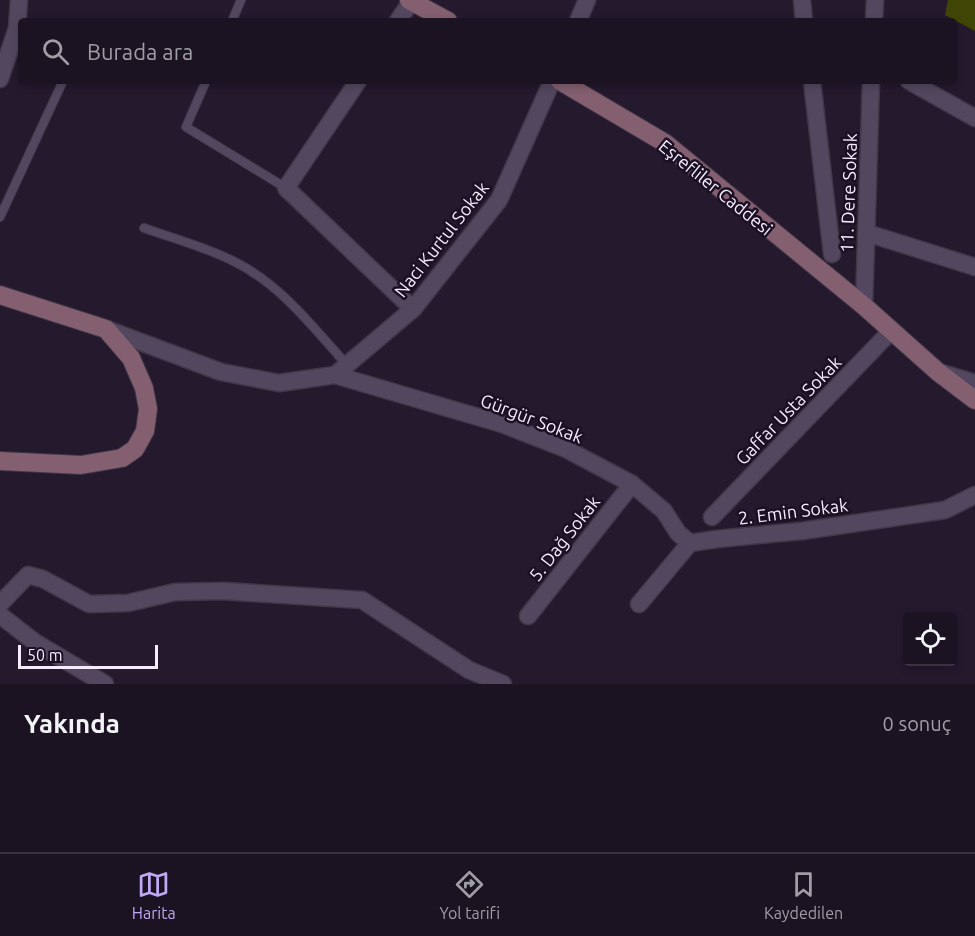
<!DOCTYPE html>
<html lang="tr">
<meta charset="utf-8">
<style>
:root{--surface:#1c1322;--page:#29202f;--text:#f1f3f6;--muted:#a09ea5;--line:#3a3240;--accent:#bfa8f4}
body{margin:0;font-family:Ubuntu,sans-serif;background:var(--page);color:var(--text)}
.controls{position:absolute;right:18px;bottom:18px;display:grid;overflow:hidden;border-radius:6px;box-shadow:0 3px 9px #0003}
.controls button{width:54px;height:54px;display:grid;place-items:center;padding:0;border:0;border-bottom:2px solid var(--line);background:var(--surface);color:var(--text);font:30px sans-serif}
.scale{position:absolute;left:18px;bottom:15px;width:140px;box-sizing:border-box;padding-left:6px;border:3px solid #f4ecfb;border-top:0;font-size:16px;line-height:21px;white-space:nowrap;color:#f4ecfb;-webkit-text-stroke:4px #1b1024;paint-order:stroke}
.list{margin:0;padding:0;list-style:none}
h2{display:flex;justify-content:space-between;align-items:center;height:78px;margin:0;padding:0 24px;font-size:26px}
h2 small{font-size:20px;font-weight:400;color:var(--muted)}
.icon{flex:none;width:33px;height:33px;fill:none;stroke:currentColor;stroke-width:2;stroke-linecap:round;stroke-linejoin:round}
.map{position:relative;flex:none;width:975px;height:684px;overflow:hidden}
.search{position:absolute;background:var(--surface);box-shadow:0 3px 9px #0003;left:18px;right:18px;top:18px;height:66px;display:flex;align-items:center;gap:15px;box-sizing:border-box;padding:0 21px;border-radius:6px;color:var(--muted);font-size:22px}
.sheet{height:168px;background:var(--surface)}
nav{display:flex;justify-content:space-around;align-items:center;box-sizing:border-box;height:84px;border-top:2px solid var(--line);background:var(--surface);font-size:16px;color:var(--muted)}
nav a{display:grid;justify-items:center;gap:3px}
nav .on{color:var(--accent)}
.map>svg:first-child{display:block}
.green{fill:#3f4605}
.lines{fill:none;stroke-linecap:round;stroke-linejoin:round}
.lane-casing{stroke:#413748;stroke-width:10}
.street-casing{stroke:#413748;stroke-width:19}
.secondary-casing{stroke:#413748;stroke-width:20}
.lane{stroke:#53475f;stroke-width:8}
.street{stroke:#53475f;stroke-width:16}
.secondary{stroke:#835f6f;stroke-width:18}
.labels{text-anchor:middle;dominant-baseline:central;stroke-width:5;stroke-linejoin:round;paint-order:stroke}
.street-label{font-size:18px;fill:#f4ecfb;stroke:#1b1024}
</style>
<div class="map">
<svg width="975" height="684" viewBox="0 0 975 684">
<rect width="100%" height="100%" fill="#25192e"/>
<polygon class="green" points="948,0 975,0 975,31 945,15"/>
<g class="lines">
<g class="lane-casing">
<g id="lane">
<polyline points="232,21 241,0"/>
<polyline points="206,81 186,127 286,188"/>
<polyline points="0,217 63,81"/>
<path d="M 144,228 C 172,238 209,248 235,262 C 280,284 314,328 347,365"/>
</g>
</g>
<g class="street-casing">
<g id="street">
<polyline points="802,0 804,21"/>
<polyline points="398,21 412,0"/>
<polyline points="578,21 587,0"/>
<polyline points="874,21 875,0"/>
<polyline points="0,79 17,28 19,0"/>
<polyline points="358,81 286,188 413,309"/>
<polyline points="812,81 832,254"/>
<polyline points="909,81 975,118"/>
<polyline points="867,233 975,267"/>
<polyline points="864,306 871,81"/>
<polyline points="106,329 221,372 279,383 335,375 413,309 499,200 552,81"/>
<polyline points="942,373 975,383"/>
<polyline points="335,375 502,424 566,449 632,484 664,511 678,533 690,543"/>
<polyline points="712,517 892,330"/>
<polyline points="0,604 28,575 43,579 89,604 128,603 175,592 223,591 362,600 469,670 503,684"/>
<polyline points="639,604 690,543 717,539 802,531 945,510 975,495"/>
<polyline points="0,615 36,643 105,684"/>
<polyline points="528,616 632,484"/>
</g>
</g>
<g class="secondary-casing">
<g id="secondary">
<polyline points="409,0 448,21"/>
<polyline points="560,81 665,143 864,306 938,372 975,400"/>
<polyline points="0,295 106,329 131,358 144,388 148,409 145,431 135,449 122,458 81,465 0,461"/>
</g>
</g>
<use href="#lane" class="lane"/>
<use href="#street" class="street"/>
<use href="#secondary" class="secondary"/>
</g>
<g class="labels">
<g class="street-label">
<text transform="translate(716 187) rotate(39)">Eşrefliler Caddesi</text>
<text transform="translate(848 193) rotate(-88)">11. Dere Sokak</text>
<text transform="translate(441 239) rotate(-52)">Naci Kurtul Sokak</text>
<text transform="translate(788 410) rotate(-46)">Gaffar Usta Sokak</text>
<text transform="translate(532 418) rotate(21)">Gürgür Sokak</text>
<text transform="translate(793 511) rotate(-7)">2. Emin Sokak</text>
<text transform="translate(564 538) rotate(-52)">5. Dağ Sokak</text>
</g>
</g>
</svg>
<div class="controls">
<button><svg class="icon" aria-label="locate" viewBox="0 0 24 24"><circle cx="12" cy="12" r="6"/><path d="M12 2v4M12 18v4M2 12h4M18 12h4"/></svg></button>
</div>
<div class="scale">50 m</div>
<div class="search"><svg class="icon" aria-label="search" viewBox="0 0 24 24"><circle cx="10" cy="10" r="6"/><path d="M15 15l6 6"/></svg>Burada ara</div>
</div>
<section class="sheet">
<h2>Yakında<small>0 sonuç</small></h2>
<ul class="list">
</ul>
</section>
<nav>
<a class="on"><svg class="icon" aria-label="map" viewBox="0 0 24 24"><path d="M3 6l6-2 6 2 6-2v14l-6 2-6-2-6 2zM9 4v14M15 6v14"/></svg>Harita</a>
<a><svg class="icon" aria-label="directions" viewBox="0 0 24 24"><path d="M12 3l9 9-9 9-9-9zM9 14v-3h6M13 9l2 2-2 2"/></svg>Yol tarifi</a>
<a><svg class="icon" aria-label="saved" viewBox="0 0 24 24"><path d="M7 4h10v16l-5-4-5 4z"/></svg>Kaydedilen</a>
</nav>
